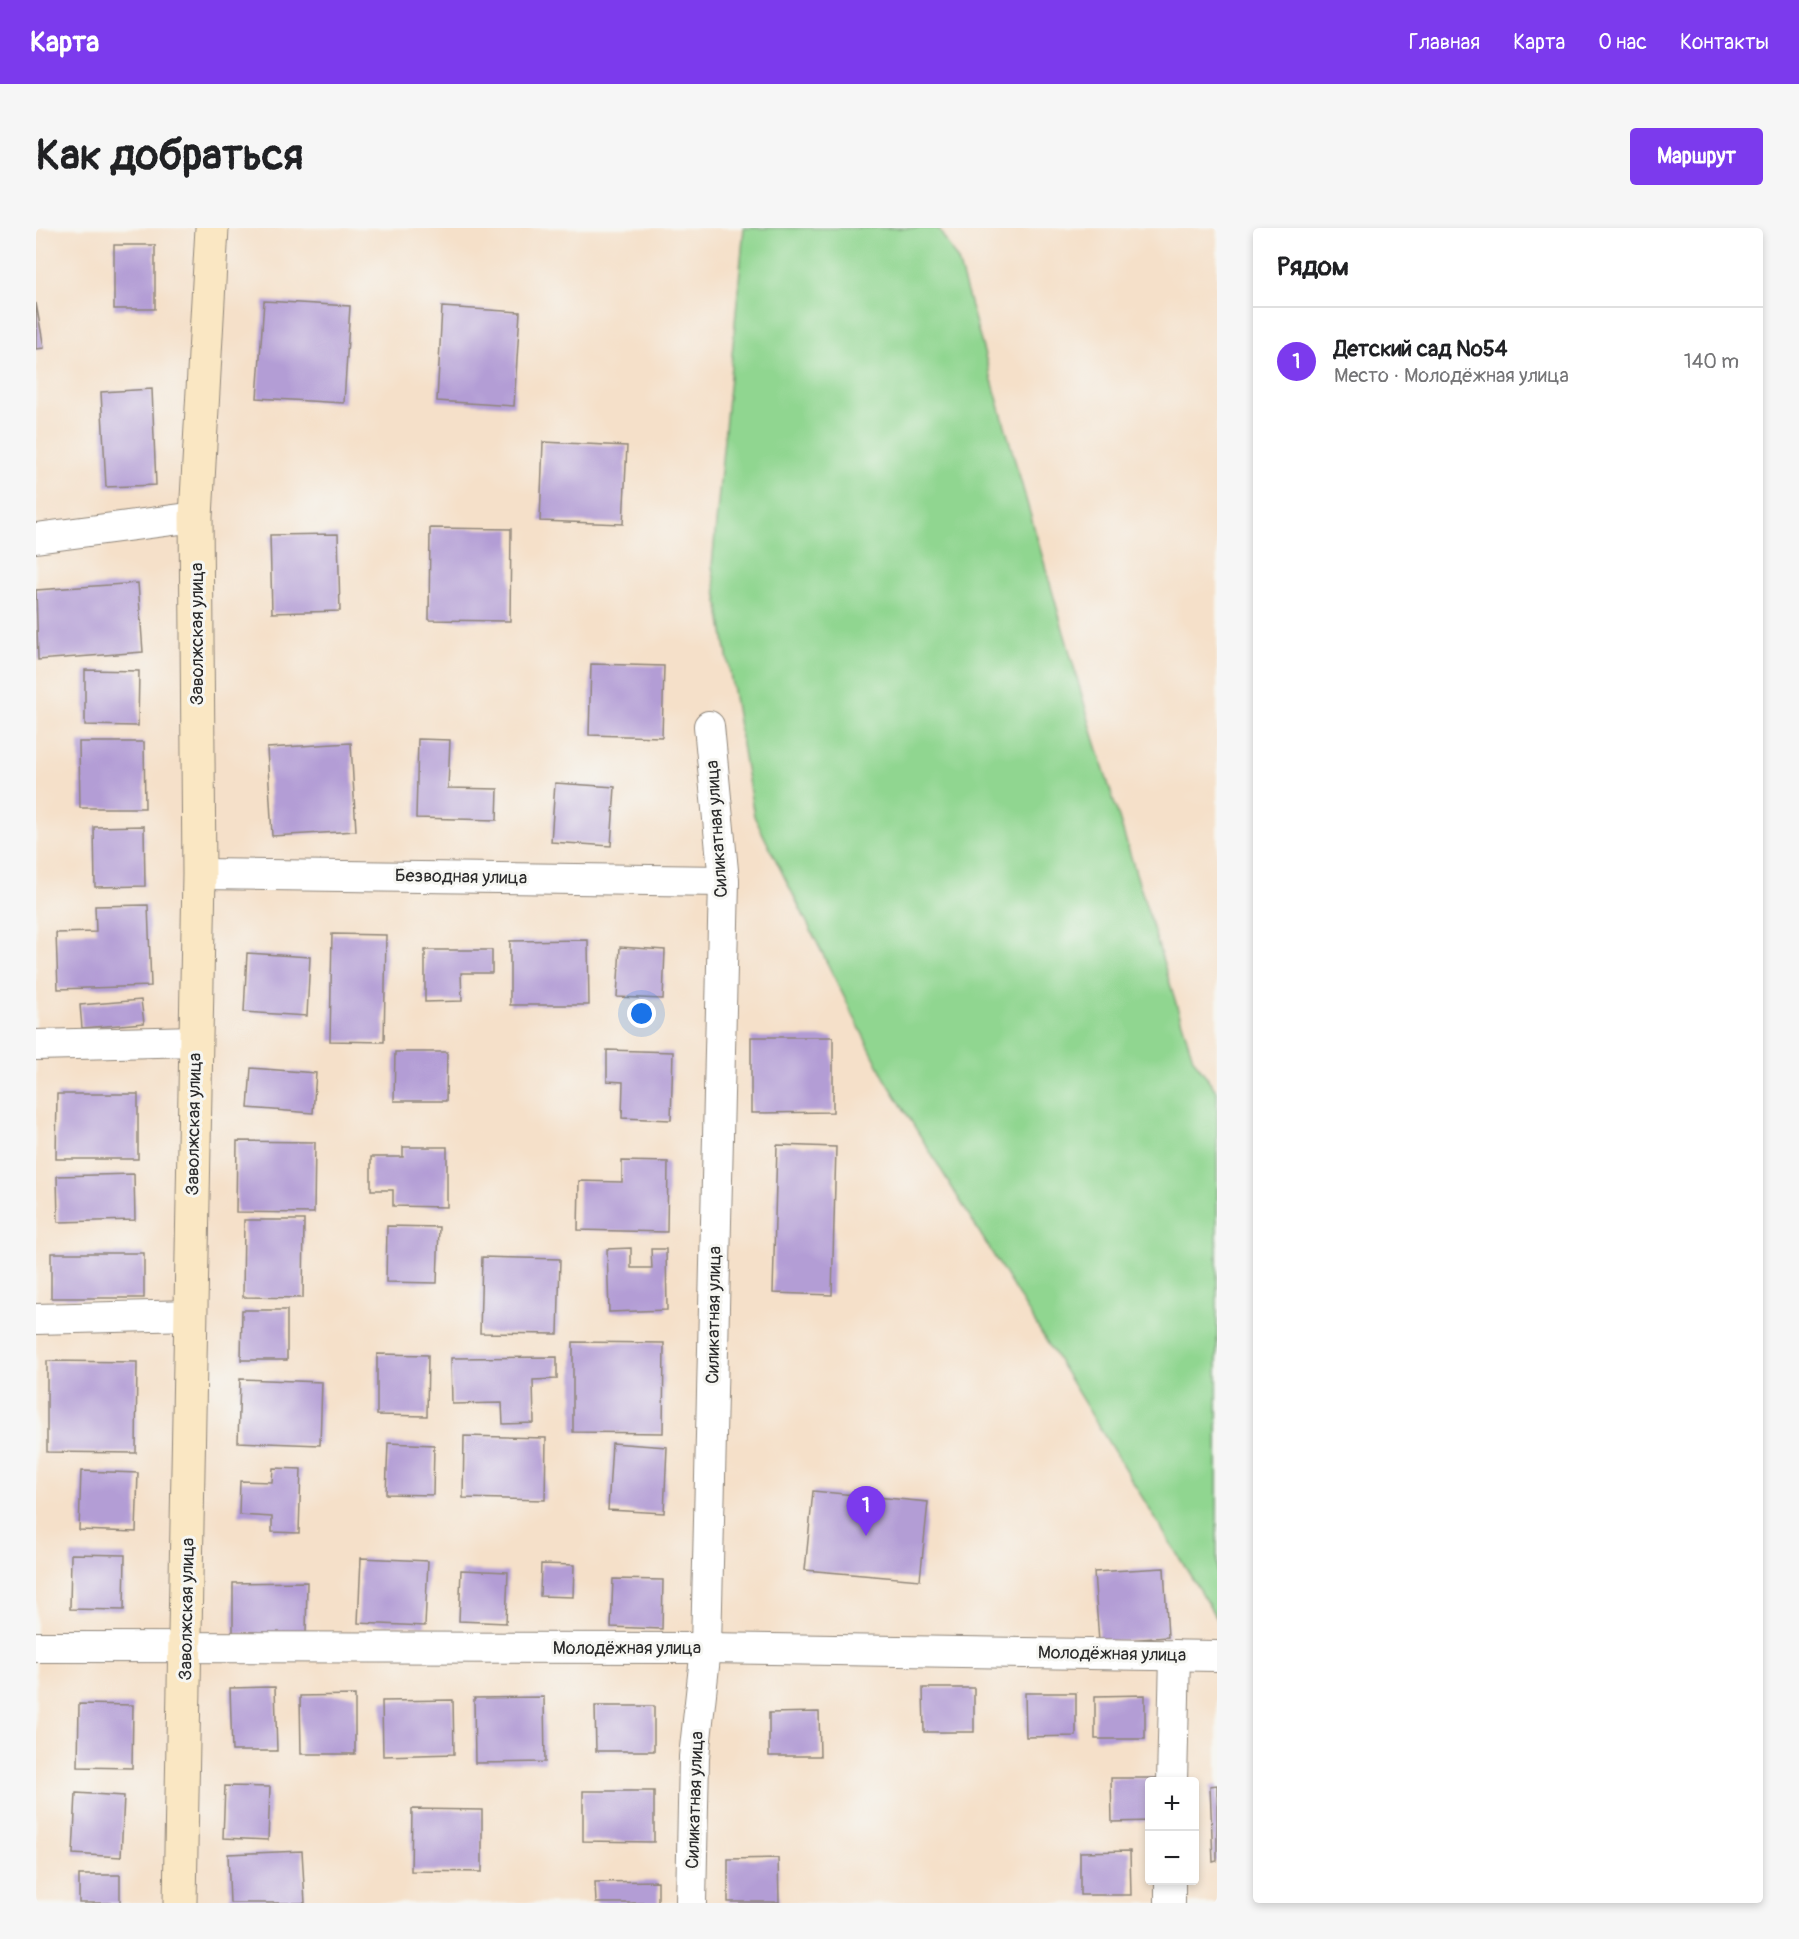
<!DOCTYPE html>
<html lang="ru">
<meta charset="utf-8">
<style>
:root{--surface:#fff;--page:#f6f6f6;--text:#202124;--muted:#757577;--line:#e0e0e0;--accent:#7c3aed}
body{margin:0;font-family:Pangolin,sans-serif;background:var(--page);color:var(--text)}
.controls{position:absolute;right:18px;bottom:18px;display:grid;overflow:hidden;border-radius:6px;box-shadow:0 3px 9px #0003}
.controls button{width:54px;height:54px;display:grid;place-items:center;padding:0;border:0;border-bottom:2px solid var(--line);background:var(--surface);color:var(--text);font:30px sans-serif}
.you{position:absolute;left:606px;top:786px;width:21px;height:21px;margin:-15px;border:4px solid #fff;border-radius:50%;background:#1a73e8;box-shadow:0 0 0 9px #1a73e833}
.badge{display:grid;place-items:center;width:39px;height:39px;border-radius:50%;background:var(--accent);color:#fff;font-size:20px;font-weight:700}
.pin{position:absolute;translate:-50% -50px;filter:drop-shadow(0 2px 3px #0008)}
.pin::after{content:'';position:absolute;top:32px;width:21px;height:18px;background:inherit;clip-path:polygon(0 0,100% 0,50% 100%)}
.list{margin:0;padding:0;list-style:none}
h2{display:flex;justify-content:space-between;align-items:center;height:78px;margin:0;padding:0 24px;font-size:26px}
h2 small{font-size:20px;font-weight:400;color:var(--muted)}
.list li{display:grid;grid-template-columns:39px 1fr auto;gap:18px;align-items:center;box-sizing:border-box;height:108px;padding:0 24px;border-top:2px solid var(--line)}
.list b{display:block;font-size:22px;white-space:nowrap}
.list p{margin:0;font-size:20px;white-space:nowrap;color:var(--muted)}
.list em{font-size:20px;font-style:normal;color:var(--muted)}
.map{position:relative;flex:none;width:1181px;height:1675px;overflow:hidden;border-radius:6px}
header{display:flex;align-items:center;gap:36px;box-sizing:border-box;height:84px;padding:0 30px;background:var(--accent);color:#fff}
header strong{font-size:28px}
nav{display:flex;gap:33px;margin-inline-start:auto;font-size:21px}
.intro{display:flex;align-items:center;justify-content:space-between;box-sizing:border-box;height:144px;padding:0 36px}
h1{margin:0;font-size:42px}
.button{padding:15px 27px;border-radius:6px;background:var(--accent);color:#fff;font-size:21px;font-weight:700}
main{display:flex;gap:36px;padding:0 36px}
aside{flex:1;background:var(--surface);border-radius:6px;box-shadow:0 3px 9px #0003}
.map>svg:first-child{display:block}
.green{fill:#90d690;stroke:#5e805e;stroke-width:1.5}
.building{fill:#b39dd5}
.lines{fill:none;stroke-linecap:round;stroke-linejoin:round}
.minor-casing{stroke:#90867a;stroke-width:32}
.secondary-casing{stroke:#90867a;stroke-width:35}
.minor{stroke:#fff;stroke-width:30}
.secondary{stroke:#fae7c3;stroke-width:33}
.labels{text-anchor:middle;dominant-baseline:central;stroke-width:6;stroke-linejoin:round;paint-order:stroke}
.street-label{font-size:18px;fill:#2b2b2b;stroke:#f6f6f2}
</style>
<header>
<strong>Карта</strong>
<nav><a>Главная</a><a>Карта</a><a>О нас</a><a>Контакты</a></nav>
</header>
<div class="intro"><h1>Как добраться</h1><a class="button">Маршрут</a></div>
<main>
<div class="map">
<svg width="1181" height="1675" viewBox="0 0 1181 1675">
<rect width="100%" height="100%" fill="#f6f6f2"/>
<filter id="ink" filterUnits="userSpaceOnUse"><feTurbulence type="fractalNoise" baseFrequency=".0167" numOctaves="2"/><feDisplacementMap in="SourceGraphic" scale="12" xChannelSelector="R" yChannelSelector="G"/><feConvolveMatrix kernelMatrix="1 2 1 2 8 2 1 2 1" color-interpolation-filters="sRGB"/></filter>
<filter id="wash" filterUnits="userSpaceOnUse"><feTurbulence type="fractalNoise" baseFrequency=".008" numOctaves="4" result="noise"/><feDisplacementMap in="SourceGraphic" scale="24" xChannelSelector="R" yChannelSelector="G"/><feGaussianBlur stdDeviation="1.35" result="paint"/><feColorMatrix in="noise" values="0 0 0 0 0 0 0 0 0 0 0 0 0 0 0 0 0 1.4 0 .05"/><feComposite in="paint" operator="in"/></filter>
<g filter="url(#wash)">
<rect width="100%" height="100%" fill="#f5e0c9"/>
<polygon class="green" points="708,0 902,0 922,33 1057,506 1157,830 1181,864 1181,1391 848,849 718,588 676,338"/>
<g id="blocks">
<g class="building">
<rect x="78" y="17" width="41" height="64"/>
<polygon points="228,73 314,78 308,175 221,170"/>
<polygon points="0,75 8,120 0,121"/>
<polygon points="406,79 484,84 478,178 401,173"/>
<polygon points="116,161 120,257 70,259 65,164"/>
<polygon points="507,214 591,218 587,296 504,293"/>
<polygon points="394,300 475,301 474,393 393,392"/>
<polygon points="302,306 304,383 236,385 234,307"/>
<polygon points="102,355 107,424 2,432 0,362"/>
<polygon points="555,436 628,438 626,509 553,507"/>
<polygon points="49,442 103,443 102,498 49,497"/>
<polygon points="382,511 414,512 412,560 462,561 461,592 380,590"/>
<polygon points="43,514 108,514 109,580 44,580"/>
<polygon points="315,515 320,603 236,608 231,520"/>
<polygon points="519,555 579,559 575,618 515,614"/>
<polygon points="108,598 109,658 59,659 58,599"/>
<polygon points="112,677 115,758 22,761 20,705 60,704 59,678"/>
<polygon points="296,706 350,707 348,814 294,813"/>
<polygon points="552,712 553,777 474,777 474,713"/>
<polygon points="584,719 629,722 627,771 581,769"/>
<polygon points="389,722 456,722 456,745 425,745 426,773 389,774"/>
<polygon points="211,725 274,729 271,788 208,784"/>
<polygon points="105,772 108,795 46,800 44,777"/>
<polygon points="715,809 797,809 797,884 715,885"/>
<polygon points="571,822 637,824 635,892 586,890 587,854 571,853"/>
<polygon points="359,824 411,824 410,873 358,873"/>
<polygon points="215,840 280,845 277,885 212,880"/>
<polygon points="21,866 102,866 102,931 20,931"/>
<polygon points="201,913 279,914 278,985 200,984"/>
<polygon points="741,917 800,919 796,1067 737,1065"/>
<polygon points="367,919 411,919 411,979 357,978 357,962 335,962 335,929 367,929"/>
<polygon points="586,933 632,934 631,1004 542,1002 543,953 586,954"/>
<polygon points="98,946 99,992 22,994 21,948"/>
<polygon points="208,992 268,992 267,1070 207,1069"/>
<polygon points="351,998 403,999 401,1055 350,1054"/>
<polygon points="595,1020 595,1040 616,1040 615,1021 630,1021 631,1082 573,1084 571,1021"/>
<rect x="15" y="1025" width="93" height="45"/>
<polygon points="446,1029 524,1031 522,1106 444,1105"/>
<polygon points="206,1082 251,1082 251,1132 205,1132"/>
<polygon points="537,1114 628,1115 627,1205 537,1204"/>
<polygon points="341,1126 392,1127 391,1188 341,1187"/>
<polygon points="521,1129 521,1151 497,1152 498,1195 467,1196 466,1175 416,1176 415,1130"/>
<polygon points="11,1133 101,1134 100,1225 11,1224"/>
<polygon points="204,1151 286,1154 284,1217 202,1214"/>
<polygon points="428,1208 510,1210 509,1272 427,1270"/>
<polygon points="352,1215 398,1217 397,1267 350,1266"/>
<polygon points="576,1215 631,1219 628,1285 572,1282"/>
<polygon points="237,1240 265,1241 263,1305 236,1304 236,1289 203,1287 204,1253 236,1254"/>
<polygon points="45,1243 102,1245 100,1304 43,1302"/>
<polygon points="777,1263 892,1274 884,1352 769,1342"/>
<polygon points="35,1326 89,1327 88,1382 34,1381"/>
<polygon points="325,1330 392,1333 389,1398 322,1395"/>
<polygon points="505,1336 538,1337 537,1369 504,1368"/>
<polygon points="1128,1340 1132,1409 1063,1414 1058,1344"/>
<polygon points="425,1342 472,1344 470,1395 423,1393"/>
<polygon points="577,1351 627,1352 626,1401 575,1399"/>
<polygon points="271,1354 270,1406 197,1406 197,1355"/>
<polygon points="239,1459 241,1523 196,1523 194,1460"/>
<polygon points="887,1460 938,1460 938,1504 888,1504"/>
<polygon points="989,1465 1040,1465 1040,1508 990,1509"/>
<polygon points="319,1467 319,1526 265,1526 264,1468"/>
<polygon points="1109,1467 1109,1511 1059,1511 1059,1468"/>
<polygon points="508,1469 509,1534 439,1535 438,1470"/>
<polygon points="417,1472 418,1526 347,1528 346,1473"/>
<polygon points="43,1476 97,1477 96,1540 42,1539"/>
<polygon points="559,1478 618,1478 618,1523 560,1523"/>
<polygon points="783,1484 784,1528 733,1528 733,1485"/>
<polygon points="1075,1550 1126,1550 1126,1554 1114,1554 1114,1593 1076,1594"/>
<polygon points="1181,1557 1181,1633 1177,1634 1174,1558"/>
<polygon points="189,1558 234,1559 232,1612 187,1610"/>
<polygon points="547,1563 618,1563 618,1614 547,1613"/>
<polygon points="40,1565 88,1568 85,1629 37,1626"/>
<polygon points="376,1581 446,1582 446,1644 375,1643"/>
<polygon points="266,1623 269,1675 194,1675 192,1626"/>
<polygon points="1094,1623 1095,1667 1044,1667 1044,1624"/>
<polygon points="742,1630 743,1674 692,1674 692,1631"/>
<rect x="43" y="1647" width="41" height="28"/>
<polygon points="622,1653 622,1675 560,1675 559,1654"/>
</g>
</g>
</g>
<g filter="url(#ink)">
<use href="#blocks" fill-opacity="0" stroke="#90867a" stroke-width="1.5"/>
<g class="lines">
<g class="minor-casing">
<g id="minor">
<polyline points="0,310 160,289"/>
<polyline points="163,646 688,653"/>
<polyline points="0,817 160,813"/>
<polyline points="0,1091 156,1087"/>
<polyline points="0,1419 670,1420 1181,1428"/>
<polyline points="1136,1554 1139,1427"/>
<polyline points="655,1675 658,1529 670,1420 688,653 673,498"/>
<polyline points="1134,1675 1134,1652"/>
</g>
</g>
<g class="secondary-casing">
<polyline id="secondary" points="144,1675 163,646 160,289 176,0"/>
</g>
<use href="#minor" class="minor"/>
<use href="#secondary" class="secondary"/>
</g>
</g>
<g class="labels">
<g class="street-label">
<text transform="translate(161 406) rotate(-90)">Заволжская улица</text>
<text transform="translate(681 601) rotate(-94)">Силикатная улица</text>
<text transform="translate(425 649) rotate(1)">Безводная улица</text>
<text transform="translate(158 896) rotate(-89)">Заволжская улица</text>
<text transform="translate(678 1087) rotate(-89)">Силикатная улица</text>
<text transform="translate(151 1381) rotate(-89)">Заволжская улица</text>
<text x="591" y="1420">Молодёжная улица</text>
<text transform="translate(1076 1426) rotate(1)">Молодёжная улица</text>
<text transform="translate(659 1572) rotate(-88)">Силикатная улица</text>
</g>
</g>
</svg>
<div class="controls">
<button>+</button>
<button>−</button>
</div>
<div class="you"></div>
<div class="pin badge" style="left:830px;top:1308px">1</div>
</div>
<aside>
<h2>Рядом<small></small></h2>
<ul class="list">
<li><span class="badge">1</span><div><b>Детский сад №54</b><p>Место · Молодёжная улица</p></div><em>140 m</em></li>
</ul>
</aside>
</main>
